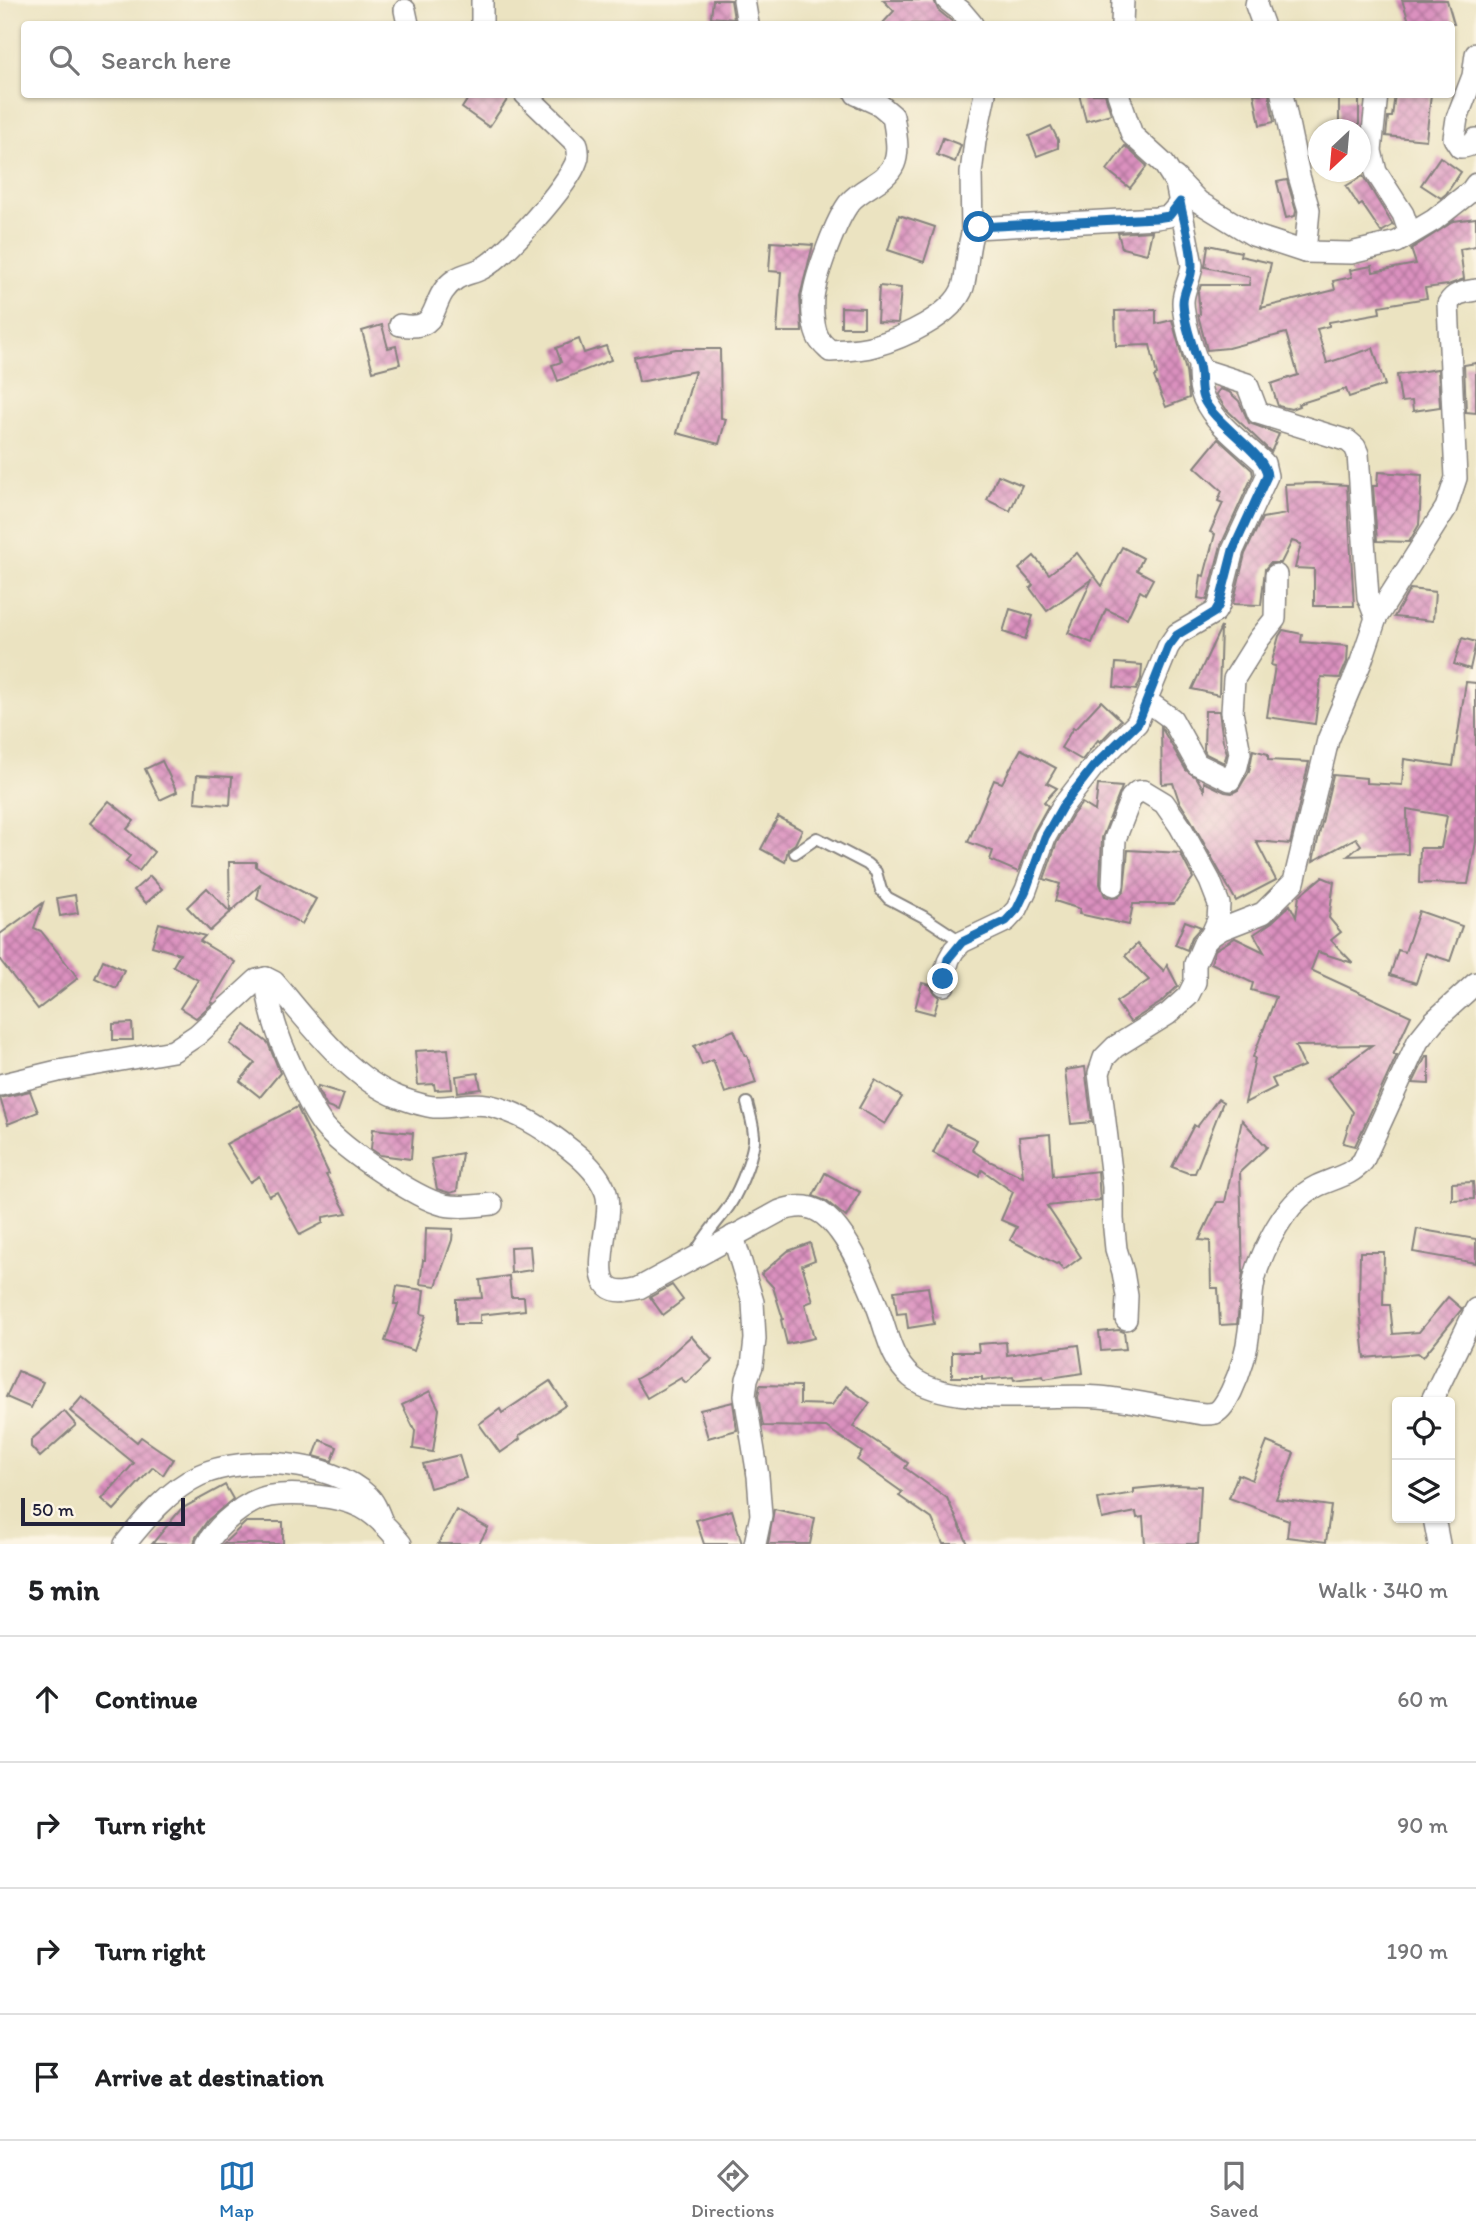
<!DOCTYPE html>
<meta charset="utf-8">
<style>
:root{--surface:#fff;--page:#f6f6f6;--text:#202124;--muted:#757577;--line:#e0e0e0;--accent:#1f6fb2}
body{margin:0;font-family:Itim,sans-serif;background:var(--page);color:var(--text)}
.controls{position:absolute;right:21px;bottom:21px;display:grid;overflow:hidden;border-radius:7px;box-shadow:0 2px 5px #0004}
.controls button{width:63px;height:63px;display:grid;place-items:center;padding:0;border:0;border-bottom:2px solid var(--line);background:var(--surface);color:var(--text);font:35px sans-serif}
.compass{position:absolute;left:1308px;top:119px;width:63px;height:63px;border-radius:50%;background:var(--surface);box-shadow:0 2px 5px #0004;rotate:206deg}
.scale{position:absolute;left:21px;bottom:18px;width:164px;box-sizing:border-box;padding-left:7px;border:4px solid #22223b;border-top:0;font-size:19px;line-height:24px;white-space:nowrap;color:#22223b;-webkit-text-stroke:5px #fcf5e5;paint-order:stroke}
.stop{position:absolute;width:21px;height:21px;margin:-16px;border:5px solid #1f6fb2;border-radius:50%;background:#fff}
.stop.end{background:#1f6fb2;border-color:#fff;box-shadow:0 2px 7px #0008}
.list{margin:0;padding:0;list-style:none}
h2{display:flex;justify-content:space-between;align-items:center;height:91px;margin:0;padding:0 28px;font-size:30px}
h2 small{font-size:23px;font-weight:400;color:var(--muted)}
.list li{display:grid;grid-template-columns:46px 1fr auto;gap:21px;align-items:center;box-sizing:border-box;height:126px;padding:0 28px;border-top:2px solid var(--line)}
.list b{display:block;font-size:26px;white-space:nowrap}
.list em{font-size:23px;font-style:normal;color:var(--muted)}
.icon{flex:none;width:38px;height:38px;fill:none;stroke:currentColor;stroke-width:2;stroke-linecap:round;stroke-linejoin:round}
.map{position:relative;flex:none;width:1476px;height:1544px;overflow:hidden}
.search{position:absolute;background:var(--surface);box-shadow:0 2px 5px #0004;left:21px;right:21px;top:21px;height:77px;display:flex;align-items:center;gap:18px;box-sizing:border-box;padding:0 24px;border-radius:7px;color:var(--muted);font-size:26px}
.sheet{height:595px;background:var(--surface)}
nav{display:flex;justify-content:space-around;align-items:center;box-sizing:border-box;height:98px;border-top:2px solid var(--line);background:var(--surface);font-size:19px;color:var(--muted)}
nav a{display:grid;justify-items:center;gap:4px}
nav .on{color:var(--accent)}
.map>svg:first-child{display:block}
.building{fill:url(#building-cross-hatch)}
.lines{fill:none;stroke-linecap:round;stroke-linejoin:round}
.lane-casing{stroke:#86827e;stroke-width:14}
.street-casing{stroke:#86827e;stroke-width:24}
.lane{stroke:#fff;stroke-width:10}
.street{stroke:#fff;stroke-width:21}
.route{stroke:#1f6fb2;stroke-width:9}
</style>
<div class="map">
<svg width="1476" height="1544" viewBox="0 0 1476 1544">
<defs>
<pattern id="building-cross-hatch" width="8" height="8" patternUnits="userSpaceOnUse" patternTransform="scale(1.75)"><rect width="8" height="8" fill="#db91bf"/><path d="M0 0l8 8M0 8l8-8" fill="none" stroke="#b1769c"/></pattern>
</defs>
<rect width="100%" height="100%" fill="#fcf5e5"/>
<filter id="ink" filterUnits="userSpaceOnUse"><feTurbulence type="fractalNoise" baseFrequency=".0143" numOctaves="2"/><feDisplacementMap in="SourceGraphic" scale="14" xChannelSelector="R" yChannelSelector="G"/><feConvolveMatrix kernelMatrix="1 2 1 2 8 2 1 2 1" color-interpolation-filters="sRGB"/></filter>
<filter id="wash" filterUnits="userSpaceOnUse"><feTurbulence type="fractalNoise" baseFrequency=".00686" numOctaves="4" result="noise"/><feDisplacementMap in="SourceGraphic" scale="28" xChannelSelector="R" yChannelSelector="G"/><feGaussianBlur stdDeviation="1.57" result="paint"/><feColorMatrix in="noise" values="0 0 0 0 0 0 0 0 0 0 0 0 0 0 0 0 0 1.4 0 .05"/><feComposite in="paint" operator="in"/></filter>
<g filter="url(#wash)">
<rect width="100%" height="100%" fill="#ebe3c1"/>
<g id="blocks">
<g class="building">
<polygon points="713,0 731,0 734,19 711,17"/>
<polygon points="883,0 934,0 938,10 955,24 882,24 894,11"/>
<polygon points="1402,0 1447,0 1454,24 1410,24"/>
<polygon points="471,94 511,94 489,127 462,108"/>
<polygon points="1079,94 1105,94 1111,114 1086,121"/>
<polygon points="1254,94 1269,94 1274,122 1260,125"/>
<polygon points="1395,94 1431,94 1426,140 1386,136 1388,117 1392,117"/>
<rect x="1339" y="99" width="20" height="31"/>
<polygon points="1051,126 1058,140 1058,148 1037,156 1029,136"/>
<polygon points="943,138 961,145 955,162 937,155"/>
<polygon points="1125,146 1147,166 1130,188 1107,170"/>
<polygon points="1440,157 1461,172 1446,194 1441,198 1421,185"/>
<polygon points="1363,176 1393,225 1381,232 1362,204 1359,206 1346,186"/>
<polygon points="1287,180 1296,211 1295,216 1286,218 1277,182"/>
<polygon points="899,215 935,227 924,262 888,250"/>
<polygon points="1476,218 1476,246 1460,249 1464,279 1448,285 1425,288 1427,298 1379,306 1380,313 1329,322 1329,326 1317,329 1327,363 1373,348 1385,385 1349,397 1346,389 1298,404 1299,406 1291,409 1278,406 1271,384 1298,375 1286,333 1228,348 1207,350 1198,315 1200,314 1198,292 1201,285 1249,285 1250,277 1205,267 1208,245 1241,252 1240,256 1271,263 1261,308 1335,290 1333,281 1352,277 1350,270 1372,266 1373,272 1416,264 1411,249 1454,221"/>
<polygon points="1152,231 1147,254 1122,248 1118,233"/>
<polygon points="771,242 813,245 800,296 802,332 777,332 781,272 769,271"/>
<polygon points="879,286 901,288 898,323 877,322"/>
<polygon points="841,307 864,308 864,327 841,327"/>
<polygon points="1156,310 1156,324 1172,320 1186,371 1189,398 1166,407 1154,377 1157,375 1150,345 1116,346 1115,311"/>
<polygon points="382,325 388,348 396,346 400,364 373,371 362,331"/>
<polygon points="579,339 584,353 606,346 611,360 558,381 552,365 561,362 556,348"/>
<polygon points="676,349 720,349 721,418 726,419 719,444 677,433 695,371 639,382 634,357"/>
<polygon points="1476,363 1476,413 1466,412 1464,365"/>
<polygon points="1438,369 1440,407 1413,411 1412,401 1401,402 1397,375"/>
<polygon points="1220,389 1229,392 1239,401 1249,423 1279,434 1271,452 1226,409 1216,394"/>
<polygon points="1218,439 1252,470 1253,475 1221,545 1207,600 1198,598 1201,575 1204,576 1215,534 1210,532 1223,503 1218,501 1222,491 1195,467"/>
<polygon points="1378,472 1422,475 1419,525 1409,542 1377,541 1373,486 1377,486"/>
<polygon points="998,475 1022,485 1010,511 987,500"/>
<polygon points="1316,483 1347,485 1354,606 1314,606 1314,569 1295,568 1301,544 1292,541 1281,563 1270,563 1265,569 1261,605 1233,604 1245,554 1262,518 1287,514 1285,484"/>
<polygon points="1122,547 1143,558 1137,570 1153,579 1145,594 1140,591 1127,619 1106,609 1092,643 1068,633 1092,579 1047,611 1030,588 1033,585 1019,569 1034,556 1049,574 1077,553 1102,586"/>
<polygon points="1410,589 1435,592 1433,621 1394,617"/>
<polygon points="1010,609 1033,616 1025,639 1003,632"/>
<polygon points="1221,627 1219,695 1192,689"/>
<polygon points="1283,630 1302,634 1301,642 1348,646 1347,662 1340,678 1321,677 1315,724 1267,717 1275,666 1271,665 1279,636"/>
<polygon points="1462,638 1476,642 1470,669 1454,664"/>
<polygon points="1116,663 1142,665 1141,679 1136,690 1114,687"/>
<polygon points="1466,682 1476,683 1476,842 1468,884 1419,883 1420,848 1441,848 1447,816 1407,809 1408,854 1348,856 1361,845 1356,838 1313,861 1333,775 1366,778 1366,783 1402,785 1404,759 1453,766"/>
<polygon points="1101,701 1121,720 1100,742 1098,740 1082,760 1061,748 1073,728 1075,729"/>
<polygon points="1205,711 1219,711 1223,741 1227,753 1224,763 1206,754 1204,750"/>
<polygon points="1161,727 1186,770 1197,778 1204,790 1204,782 1225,792 1232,793 1238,790 1249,772 1253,750 1268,754 1268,760 1309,762 1290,844 1256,841 1276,880 1236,901 1191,820 1179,801 1173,783 1162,784"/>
<polygon points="1021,749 1056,768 1047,783 1057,788 1044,802 1048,806 1033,833 1018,872 990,860 993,851 968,842 994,780 1002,783"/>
<polygon points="162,761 177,792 160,800 145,769"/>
<polygon points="197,775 232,777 230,805 195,802"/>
<polygon points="1098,785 1122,787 1102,838 1100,884 1105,896 1112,898 1118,897 1124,891 1128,850 1180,853 1193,878 1174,904 1133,904 1129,925 1079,914 1080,909 1055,901 1060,884 1044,879 1057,842 1073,814 1082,803 1095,811"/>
<polygon points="109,801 134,821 127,829 154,852 139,871 126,861 130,856 90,823"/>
<polygon points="778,817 802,830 795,844 788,849 785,862 761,849"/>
<polygon points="229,862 256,862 256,867 316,899 302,924 257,899 260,885 210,931 187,907 207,888 230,912"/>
<polygon points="150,876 162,889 146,903 134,890"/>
<polygon points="1322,877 1334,882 1329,918 1341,932 1331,940 1353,963 1318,952 1311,970 1411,1016 1393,1055 1397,1055 1355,1146 1343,1143 1353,1112 1327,1078 1372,1045 1295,1046 1304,1066 1272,1079 1276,1087 1245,1103 1255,1058 1253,1057 1276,997 1251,990 1253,983 1211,963 1215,950 1235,938 1264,952 1254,934 1272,922 1290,905 1296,917 1299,896"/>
<polygon points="75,895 78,913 60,916 57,898"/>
<polygon points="43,903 34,928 41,931 78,978 38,1009 0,960 0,934"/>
<polygon points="1419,911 1462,926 1450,961 1426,953 1416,983 1390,975 1398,950 1405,952"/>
<polygon points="1185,921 1201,927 1192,937 1187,950 1175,945"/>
<polygon points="159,923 205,936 200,941 235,962 211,1002 213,1003 196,1018 180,1008 198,980 173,966 180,954 152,946"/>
<polygon points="1137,944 1164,971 1167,965 1178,986 1160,1003 1130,1022 1116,1002 1149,980 1125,956"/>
<polygon points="103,960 124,970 116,988 95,978"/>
<polygon points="922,983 931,985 934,993 939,997 934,1014 915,1009"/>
<polygon points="132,1023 133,1040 113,1040 113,1024"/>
<polygon points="245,1025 268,1043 280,1073 260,1097 240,1081 255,1063 230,1044"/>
<polygon points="734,1030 745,1056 747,1056 756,1083 725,1093 713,1060 702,1065 694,1046"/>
<polygon points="448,1049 452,1089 435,1090 434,1084 418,1085 415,1051"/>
<polygon points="1426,1056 1429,1056 1429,1084 1413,1083"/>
<polygon points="1085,1067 1092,1122 1071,1124 1065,1070"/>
<polygon points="478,1073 481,1089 458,1092 456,1076"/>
<polygon points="875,1080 902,1097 885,1124 859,1108"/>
<polygon points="318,1086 344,1094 338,1111 327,1107 317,1089"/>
<polygon points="30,1091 38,1112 8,1124 0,1098"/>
<polygon points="1218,1099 1223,1102 1195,1173 1188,1173 1172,1167 1194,1125 1197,1127"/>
<polygon points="297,1107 329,1174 326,1175 347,1213 323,1217 323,1223 300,1235 277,1192 269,1196 259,1176 250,1182 226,1144"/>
<polygon points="1242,1120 1267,1147 1240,1172 1243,1272 1237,1324 1220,1325 1218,1288 1211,1288 1210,1241 1199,1240 1217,1202 1225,1202"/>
<polygon points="947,1125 977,1140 972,1150 987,1160 1023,1177 1019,1137 1050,1134 1053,1176 1098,1171 1100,1200 1047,1206 1081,1257 1064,1270 1058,1263 1056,1264 1010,1240 1017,1227 1001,1220 1013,1192 982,1170 979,1176 933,1153"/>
<polygon points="373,1129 413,1133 411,1159 380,1155 371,1149"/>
<polygon points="462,1153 457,1191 450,1193 437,1189 431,1159"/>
<polygon points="825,1173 860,1192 846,1217 826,1201 813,1196"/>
<polygon points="1473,1182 1474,1199 1452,1200 1452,1183"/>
<polygon points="426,1228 453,1229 452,1240 436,1286 420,1284 423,1260 425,1260"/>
<polygon points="1417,1229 1476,1239 1476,1263 1413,1252"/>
<polygon points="810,1243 815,1260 802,1265 813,1301 805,1304 814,1338 787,1344 781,1320 783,1319 773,1287 761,1274 788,1251"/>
<polygon points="530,1246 532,1270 511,1273 510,1247"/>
<polygon points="1360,1252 1384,1252 1383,1305 1390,1305 1393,1334 1419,1332 1448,1297 1462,1309 1423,1357 1418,1353 1365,1358 1359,1301"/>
<polygon points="509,1276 511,1297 524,1297 525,1310 480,1315 480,1324 456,1324 456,1299 482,1298 480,1280"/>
<polygon points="672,1285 683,1300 663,1315 650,1297"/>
<polygon points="397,1286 424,1290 421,1314 426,1315 414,1351 385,1341 398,1304 394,1304"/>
<polygon points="928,1287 934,1324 908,1328 906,1313 897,1314 894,1291"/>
<polygon points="1119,1330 1124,1332 1126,1349 1101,1351 1099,1332"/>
<polygon points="691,1336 712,1360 686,1383 681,1378 647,1398 636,1379 657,1367"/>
<polygon points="1006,1342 1007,1355 1079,1345 1083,1373 1044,1379 1043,1376 1014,1380 1013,1377 982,1380 982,1377 952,1377 952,1352 979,1352 978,1344"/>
<polygon points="18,1371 43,1382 31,1408 6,1397"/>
<polygon points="550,1381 566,1405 519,1436 520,1439 500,1453 479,1424 500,1409 502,1413"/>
<polygon points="760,1385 800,1386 800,1404 832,1405 846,1386 870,1403 853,1426 908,1463 905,1468 947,1498 968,1544 943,1544 932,1519 899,1496 902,1492 857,1460 862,1452 826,1427 763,1426 758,1396"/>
<polygon points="430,1391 439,1409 433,1452 413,1449 415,1431 402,1405"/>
<polygon points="82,1397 137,1442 141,1437 173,1459 163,1475 153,1467 114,1510 102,1499 134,1463 70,1411"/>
<polygon points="733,1402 737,1430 708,1438 700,1410"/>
<polygon points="64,1411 76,1425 40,1457 31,1447 31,1440"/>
<polygon points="320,1440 337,1447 332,1461 314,1456"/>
<polygon points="1267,1442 1294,1453 1276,1499 1331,1506 1326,1542 1287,1537 1289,1520 1229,1498 1238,1474 1252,1480"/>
<polygon points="459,1455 466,1478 430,1488 423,1464"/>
<polygon points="225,1485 233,1499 208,1520 196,1537 194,1544 152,1544 181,1509"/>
<polygon points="1174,1485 1201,1486 1198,1544 1145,1544 1143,1517 1137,1518 1136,1512 1102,1519 1098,1499 1134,1493 1134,1489"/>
<polygon points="774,1509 815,1518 810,1544 768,1544"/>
<polygon points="456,1510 488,1528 479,1544 438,1544"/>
<polygon points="732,1510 742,1544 704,1544 696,1520"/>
<polygon points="246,1522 283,1522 283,1544 223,1544"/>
</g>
</g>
</g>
<g filter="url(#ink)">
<use href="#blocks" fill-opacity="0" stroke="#86827e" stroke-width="2"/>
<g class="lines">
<g class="lane-casing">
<g id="lane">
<polyline points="795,853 817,838 867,864 876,872 881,890 888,898 924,917 962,942"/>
<path d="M 695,1254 C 703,1238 713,1227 724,1213 C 737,1197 751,1162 754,1141 C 755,1129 750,1115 747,1103"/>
</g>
</g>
<g class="street-casing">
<g id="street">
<polyline points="744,0 748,24"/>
<polyline points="947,0 961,11 972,24"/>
<polyline points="1257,0 1256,5 1263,24"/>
<polyline points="405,10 408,24"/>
<polyline points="482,24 482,0"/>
<polyline points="1122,24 1123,0"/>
<path d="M 1476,54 L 1473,76 L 1457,118 L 1454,138 L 1460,147 C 1467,147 1473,145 1476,139"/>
<path d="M 856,94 L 880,105 L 893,116 C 895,130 900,150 894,164 C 886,182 863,187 850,202 C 836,219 816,275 813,297 C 812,309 813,329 819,339 C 821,343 827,348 830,351 C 845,350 860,350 874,346 C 902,338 953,316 963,287 C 968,271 967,240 975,228 L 1156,218 L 1169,216 L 1180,203"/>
<path d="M 1118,94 L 1132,135 L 1164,164 L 1176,183 L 1192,265 C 1191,278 1183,290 1183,302 C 1183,316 1194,361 1203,370 L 1247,384 L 1258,413 L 1348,441 L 1355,447 L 1358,454 L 1368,597 L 1376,618 L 1361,662 L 1328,740 L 1294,882 L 1263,913 L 1222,929 L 1211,936 L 1204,943 L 1195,964 L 1195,982 L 1188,996 L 1168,1014 L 1115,1047 L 1104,1058 L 1099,1073 L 1113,1187 L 1113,1219 L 1116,1249 L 1123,1272 L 1127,1296 L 1126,1319"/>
<polyline points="1282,94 1299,176 1309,210 1305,252"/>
<polyline points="1377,94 1371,151 1376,172 1403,214 1410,234"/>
<polyline points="1175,177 1199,202 1253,235 1305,252 1351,253 1397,242 1434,220 1471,191 1476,184"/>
<polyline points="972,232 971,173 975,141 985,94"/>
<path d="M 400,325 C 445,333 426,298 456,279 C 464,274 473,273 481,269 C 504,258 569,185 577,160 C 579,156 578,150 577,144 L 525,94"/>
<path d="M 1376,618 L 1446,508 L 1456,478 L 1448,304 C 1454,293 1464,292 1476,290"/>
<polyline points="1147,701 1172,719 1197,764 1230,780 1237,766 1240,753 1232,712 1234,679 1259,639 1275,619 1276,575"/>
<polyline points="1113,885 1115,839 1131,798 1137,792 1144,791 1164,803 1180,826 1210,881 1219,904 1218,920 1211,936"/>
<path d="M 266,978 C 269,1017 283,1050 300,1084 C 307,1098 314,1114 324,1126 C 343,1149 415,1198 444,1205 C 459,1208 477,1206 492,1204"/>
<path d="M 944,985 L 943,979 L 949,959 L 954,950 L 962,942 L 1006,921 L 1017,909 L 1026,890 L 1045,837 L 1062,807 L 1093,767 L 1137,723 L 1168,647 L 1177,634 L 1215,612 L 1219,605 L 1233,550 L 1267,476 L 1264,463 C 1244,444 1216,425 1204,399 C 1199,389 1199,377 1199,366"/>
<path d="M 0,1085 L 58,1071 L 173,1051 L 197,1035 L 257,980 L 266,978 L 274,982 C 309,1022 348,1077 398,1097 C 409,1101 423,1106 434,1107 C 451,1108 470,1102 487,1105 C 517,1111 548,1131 571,1150 C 585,1161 598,1173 605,1190 C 619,1221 571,1307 639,1288 L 780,1211 C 788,1208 797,1206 806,1207 C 840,1211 866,1278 877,1306 C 887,1331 890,1359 911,1377 C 948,1408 1052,1393 1099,1397 C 1134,1400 1169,1409 1204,1414 C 1208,1414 1211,1414 1215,1413 C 1223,1409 1227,1399 1231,1392 C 1240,1373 1247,1352 1249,1331 C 1252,1309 1250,1288 1258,1267 C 1269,1238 1288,1200 1317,1186 C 1333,1178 1351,1176 1363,1161 L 1418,1041 L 1434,1021 L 1476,983"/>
<polyline points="733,1236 753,1302 755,1339 752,1366 747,1379 745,1396 758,1476 761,1515 755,1544"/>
<polyline points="1431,1402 1476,1309"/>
<polyline points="1434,1518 1439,1544"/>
<path d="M 125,1544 C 145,1519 170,1489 200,1475 C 245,1455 331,1460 368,1496 C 375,1502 379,1515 383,1524"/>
<path d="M 207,1544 C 218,1524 247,1500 270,1496 C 295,1492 339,1496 361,1507 C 376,1515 391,1531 401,1544"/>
</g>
</g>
<use href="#lane" class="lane"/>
<use href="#street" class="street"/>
</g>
</g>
<g class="lines" filter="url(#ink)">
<path class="route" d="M 943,979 L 948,959 L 962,942 L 1006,921 L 1017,909 L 1026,890 L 1045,837 L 1062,807 L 1093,767 L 1138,723 L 1168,647 L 1177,635 L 1215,612 L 1219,605 L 1233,550 L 1267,476 C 1267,454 1214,424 1203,398 C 1199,387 1202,377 1199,366 C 1193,346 1184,324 1183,303 C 1183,290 1192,280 1192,266 C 1192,246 1184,223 1180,202 L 1169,216 L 1156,218 L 979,227"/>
</g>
</svg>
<div class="controls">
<button><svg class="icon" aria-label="locate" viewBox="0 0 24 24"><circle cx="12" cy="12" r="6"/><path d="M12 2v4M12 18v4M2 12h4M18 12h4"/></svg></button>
<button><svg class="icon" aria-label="layers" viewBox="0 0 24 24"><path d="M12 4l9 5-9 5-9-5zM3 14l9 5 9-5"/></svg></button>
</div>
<svg class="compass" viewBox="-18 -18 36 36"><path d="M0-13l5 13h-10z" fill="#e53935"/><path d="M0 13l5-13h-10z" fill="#757577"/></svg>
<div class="scale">50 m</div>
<div class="stop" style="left:979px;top:227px"></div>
<div class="stop end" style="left:943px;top:979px"></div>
<div class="search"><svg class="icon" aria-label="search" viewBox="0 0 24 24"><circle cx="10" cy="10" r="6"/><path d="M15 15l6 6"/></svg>Search here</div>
</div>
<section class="sheet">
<h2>5 min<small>Walk · 340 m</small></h2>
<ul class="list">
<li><svg class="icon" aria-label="ahead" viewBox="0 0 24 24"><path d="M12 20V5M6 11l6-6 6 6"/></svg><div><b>Continue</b></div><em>60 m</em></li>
<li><svg class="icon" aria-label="right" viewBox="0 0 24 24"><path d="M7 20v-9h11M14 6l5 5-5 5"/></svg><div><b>Turn right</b></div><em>90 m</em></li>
<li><svg class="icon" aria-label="right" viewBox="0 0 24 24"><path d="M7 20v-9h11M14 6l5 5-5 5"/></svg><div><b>Turn right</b></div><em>190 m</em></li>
<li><svg class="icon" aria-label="arrive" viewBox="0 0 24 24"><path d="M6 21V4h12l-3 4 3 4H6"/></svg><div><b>Arrive at destination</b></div></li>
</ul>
</section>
<nav>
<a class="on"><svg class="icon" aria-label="map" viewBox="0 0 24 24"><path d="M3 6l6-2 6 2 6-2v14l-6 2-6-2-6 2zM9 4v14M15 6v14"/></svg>Map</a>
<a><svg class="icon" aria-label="directions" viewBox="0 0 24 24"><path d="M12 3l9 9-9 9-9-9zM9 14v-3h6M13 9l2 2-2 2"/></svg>Directions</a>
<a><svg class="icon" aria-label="saved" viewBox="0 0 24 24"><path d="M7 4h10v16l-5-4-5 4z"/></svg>Saved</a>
</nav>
